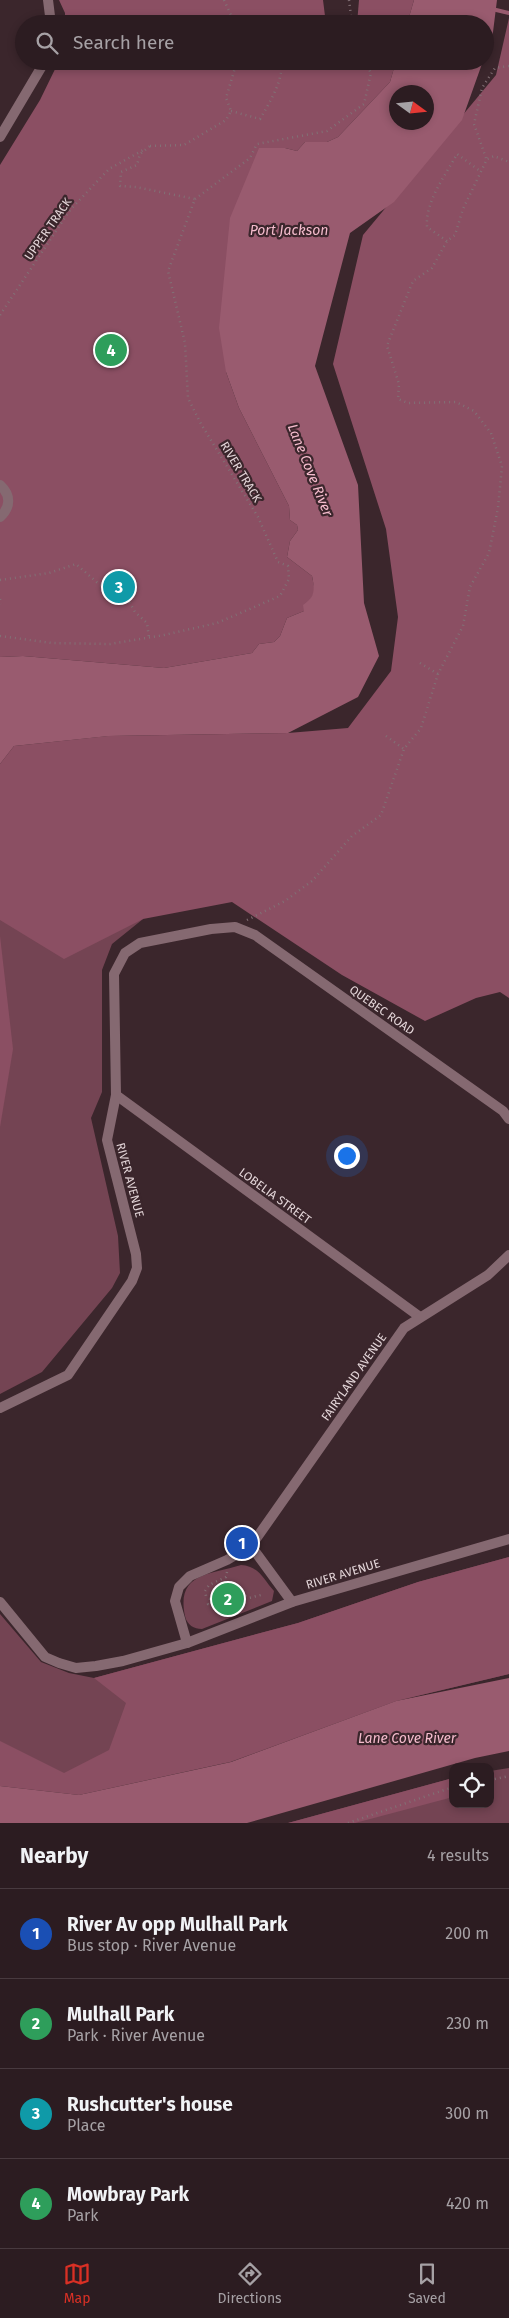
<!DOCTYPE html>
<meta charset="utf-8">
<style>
:root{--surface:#2c1c21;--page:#38292e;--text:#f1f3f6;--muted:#a6a1a5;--line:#483a3f;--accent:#d93025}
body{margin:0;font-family:"Fira Sans",sans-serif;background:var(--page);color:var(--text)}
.controls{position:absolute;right:15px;bottom:15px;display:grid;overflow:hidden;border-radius:10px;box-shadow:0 2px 8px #0003}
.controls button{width:45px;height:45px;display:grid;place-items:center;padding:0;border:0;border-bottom:1px solid var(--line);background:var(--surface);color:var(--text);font:25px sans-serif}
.compass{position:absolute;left:389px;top:85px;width:45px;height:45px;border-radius:50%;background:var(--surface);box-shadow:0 2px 8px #0003;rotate:105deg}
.you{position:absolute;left:346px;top:1155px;width:18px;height:18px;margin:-12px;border:4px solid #fff;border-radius:50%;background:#1a73e8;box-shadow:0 0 0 8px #1a73e833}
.badge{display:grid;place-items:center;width:32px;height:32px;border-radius:50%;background:var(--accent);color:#fff;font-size:16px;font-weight:700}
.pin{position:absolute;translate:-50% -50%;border:2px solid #fff;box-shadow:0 1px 5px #0006}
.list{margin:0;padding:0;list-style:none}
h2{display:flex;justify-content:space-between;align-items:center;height:65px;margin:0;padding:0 20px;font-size:21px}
h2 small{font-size:16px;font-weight:400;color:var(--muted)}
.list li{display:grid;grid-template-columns:32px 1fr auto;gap:15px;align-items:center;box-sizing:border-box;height:90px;padding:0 20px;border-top:1px solid var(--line)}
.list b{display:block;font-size:19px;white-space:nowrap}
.list p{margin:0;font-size:16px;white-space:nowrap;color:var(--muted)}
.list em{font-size:16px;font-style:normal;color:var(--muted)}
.icon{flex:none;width:28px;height:28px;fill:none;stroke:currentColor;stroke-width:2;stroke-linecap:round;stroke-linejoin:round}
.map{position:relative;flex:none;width:509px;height:1823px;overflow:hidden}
.search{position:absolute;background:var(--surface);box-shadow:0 2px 8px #0003;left:15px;right:15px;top:15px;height:55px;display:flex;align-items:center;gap:12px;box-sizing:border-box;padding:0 18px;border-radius:28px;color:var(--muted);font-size:19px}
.sheet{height:425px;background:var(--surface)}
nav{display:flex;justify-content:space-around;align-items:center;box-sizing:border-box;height:70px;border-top:1px solid var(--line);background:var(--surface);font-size:14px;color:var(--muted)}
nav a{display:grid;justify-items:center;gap:2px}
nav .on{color:var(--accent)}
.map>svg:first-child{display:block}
.green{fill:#744453}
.forest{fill:#8b4f63}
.water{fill:#995b6f;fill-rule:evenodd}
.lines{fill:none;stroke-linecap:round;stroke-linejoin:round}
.stream{stroke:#995b6f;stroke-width:4}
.path{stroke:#827075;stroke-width:2.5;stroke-dasharray:1 4;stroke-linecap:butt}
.street{stroke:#856971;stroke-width:10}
.labels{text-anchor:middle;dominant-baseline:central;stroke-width:4.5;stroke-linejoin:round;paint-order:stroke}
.street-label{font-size:12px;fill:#e4d6d9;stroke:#3b262c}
.water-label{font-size:14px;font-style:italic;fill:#f5bccd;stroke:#3b262c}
</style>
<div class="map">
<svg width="509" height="1823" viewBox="0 0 509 1823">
<rect width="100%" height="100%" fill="#3b262c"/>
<g class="green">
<polygon points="0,764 143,919 112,944 102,970 102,1092 91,1118 118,1236 120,1273 112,1288 42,1372 0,1394"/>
<polygon points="509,1557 509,1674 396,1701 230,1762 0,1786 0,1614 41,1662 69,1673 94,1678 298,1623 418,1582"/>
<path d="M 241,1565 C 259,1566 263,1579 274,1591 L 272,1601 L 202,1629 C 194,1629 187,1625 185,1616 C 176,1573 209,1575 241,1565 Z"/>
<polygon points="509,1768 509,1823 288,1823 453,1778 453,1804 490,1804 490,1771"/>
</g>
<g class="forest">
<polygon points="59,0 323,0 326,24 65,24 65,13"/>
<polygon points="359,0 414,0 407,24 357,24"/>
<polygon points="509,18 509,998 500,992 476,998 425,1021 342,975 232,902 143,919 64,959 0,920 0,764 14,746 108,736 288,733 348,728 391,671 398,617 386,529 333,364 363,235 496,75"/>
<polygon points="59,61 396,61 390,82 338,137 327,142 305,142 297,151 285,148 226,372 239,408 289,506 290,520 297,525 298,530 290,541 287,557 312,576 315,591 304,611 287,618 280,636 274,642 259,644 252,653 164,668 23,656 0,657 0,165 40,100"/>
<polygon points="0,936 13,1049 0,1127"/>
<polygon points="509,1557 509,1674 396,1701 230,1762 79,1795 0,1786 0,1741 64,1773 109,1750 126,1703 94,1678 298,1623 418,1582"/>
<polygon points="453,1778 453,1797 355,1823 288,1823"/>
</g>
<g class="water">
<polygon points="414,0 497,0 493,32 485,54 485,24 407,24"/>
<path d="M 396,61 L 483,61 L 462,120 L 394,202 L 350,233 L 315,366 L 358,485 L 364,603 L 379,656 L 358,697 L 288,733 L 109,736 L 14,746 L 0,764 L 0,657 L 23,656 L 164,668 L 252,653 L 259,644 L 274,642 L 280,636 L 287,618 L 304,611 L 303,605 C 315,597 315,590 312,576 L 287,557 L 290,541 L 298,530 L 297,525 L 290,520 L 289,506 L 239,408 L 226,372 L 219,328 L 230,218 L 259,148 L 285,148 L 297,151 L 305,142 L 327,142 L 338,137 L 390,82 ZM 396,92 L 426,92 L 426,122 L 396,122 Z"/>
<polygon points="509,1678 509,1751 475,1758 247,1823 0,1823 0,1786 79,1795 231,1762 396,1701"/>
</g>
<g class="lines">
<polyline class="stream" points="492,9 509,13"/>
<g class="path">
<polyline points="224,0 235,24"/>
<polyline points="349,0 352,24"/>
<path d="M 231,111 L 260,119 C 271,100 282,83 282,61"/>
<polyline points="150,146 184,145 226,120 231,111 226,98 237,61"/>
<polyline points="486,158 474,124 482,88 495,68 509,66"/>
<polyline points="195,199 250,158 257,144 327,131 364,104 371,73 364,61"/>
<path d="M 447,241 L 427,227 C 425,202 445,176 457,154 L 480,171"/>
<polyline points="0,315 70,210 109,169 145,149"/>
<polyline points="0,580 49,573 76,564 100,585 126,596 135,612 147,623 149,638"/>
<polyline points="0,599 1,604"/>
<polyline points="0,636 52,643 110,644 164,635 217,623 280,596 289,579 288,566 278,562 258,517 201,424 188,398 185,343 168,271 195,199 136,187 120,186 121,172 137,165 140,154 150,146"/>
<polyline points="420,663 438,674"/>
<polyline points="386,736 404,749"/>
<polyline points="247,920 285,901 312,881 352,836 381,815 404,749 421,728 438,674 463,626 470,587 489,553 498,508 502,466 491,433 474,411 456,402 408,403 398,399 399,384 387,346 390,338 413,281 432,268 447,241 455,235 463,209 487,159 494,156 509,162"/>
<path d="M 227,1572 L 226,1577 L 209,1585 L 205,1591 L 206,1596 C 217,1603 222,1598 231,1591 L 236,1591 L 249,1598 L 261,1595"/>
<polyline points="238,1598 242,1593"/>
<polyline points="210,1599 208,1604 215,1607"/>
<polyline points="490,1780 509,1776"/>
<polyline points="348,1823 453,1787"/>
</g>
<g class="street">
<polyline points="48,0 51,24"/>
<polyline points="0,137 45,61"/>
<path d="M 0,485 C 11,495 11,507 0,517"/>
<polyline points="116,1095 420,1317"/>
<polyline points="0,1408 68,1375 132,1281 137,1268 136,1254 107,1140 116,1095 114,974 125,953 140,943 211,929 235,927 255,935 503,1111 509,1119"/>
<polyline points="251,1546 292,1602"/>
<polyline points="0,1602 45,1657 59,1663 76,1668 96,1666 123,1661 187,1643 292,1602 509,1539"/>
<polyline points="187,1643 175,1601 179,1587 190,1576 227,1560 251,1546 404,1328 488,1275 509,1255"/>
</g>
</g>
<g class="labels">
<g class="street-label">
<text transform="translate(48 229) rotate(-55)">UPPER TRACK</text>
<text transform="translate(241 472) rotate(59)">RIVER TRACK</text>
<text transform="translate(382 1010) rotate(35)">QUEBEC ROAD</text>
<text transform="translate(130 1180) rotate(75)">RIVER AVENUE</text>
<text transform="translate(275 1196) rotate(36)">LOBELIA STREET</text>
<text transform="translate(354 1377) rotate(-55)">FAIRYLAND AVENUE</text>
<text transform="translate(343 1574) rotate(-17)">RIVER AVENUE</text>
</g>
<g class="water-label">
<text x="289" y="230">Port Jackson</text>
<text transform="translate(310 470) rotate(68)">Lane Cove River</text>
<text x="407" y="1738">Lane Cove River</text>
</g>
</g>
</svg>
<div class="controls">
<button><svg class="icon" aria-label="locate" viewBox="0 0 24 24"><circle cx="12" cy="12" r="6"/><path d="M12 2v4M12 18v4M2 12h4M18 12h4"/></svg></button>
</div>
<svg class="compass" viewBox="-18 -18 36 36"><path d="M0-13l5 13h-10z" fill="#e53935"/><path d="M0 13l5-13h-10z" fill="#a6a1a5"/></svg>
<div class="you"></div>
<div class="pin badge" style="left:242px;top:1543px;background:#1a4fb4">1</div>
<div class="pin badge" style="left:228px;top:1599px;background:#2e9e5b">2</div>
<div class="pin badge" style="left:119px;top:587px;background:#0f9aa8">3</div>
<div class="pin badge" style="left:111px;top:350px;background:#2e9e5b">4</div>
<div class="search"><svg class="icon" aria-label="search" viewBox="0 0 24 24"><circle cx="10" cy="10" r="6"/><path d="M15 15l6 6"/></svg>Search here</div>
</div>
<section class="sheet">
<h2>Nearby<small>4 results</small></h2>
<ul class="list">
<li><span class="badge" style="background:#1a4fb4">1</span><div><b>River Av opp Mulhall Park</b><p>Bus stop · River Avenue</p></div><em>200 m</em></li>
<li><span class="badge" style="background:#2e9e5b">2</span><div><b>Mulhall Park</b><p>Park · River Avenue</p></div><em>230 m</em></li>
<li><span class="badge" style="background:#0f9aa8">3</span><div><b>Rushcutter's house</b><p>Place</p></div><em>300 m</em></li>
<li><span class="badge" style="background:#2e9e5b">4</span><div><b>Mowbray Park</b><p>Park</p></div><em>420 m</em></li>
</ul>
</section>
<nav>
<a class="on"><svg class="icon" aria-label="map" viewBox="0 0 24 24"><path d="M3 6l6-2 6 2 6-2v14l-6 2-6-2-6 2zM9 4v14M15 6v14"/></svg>Map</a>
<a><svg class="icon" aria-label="directions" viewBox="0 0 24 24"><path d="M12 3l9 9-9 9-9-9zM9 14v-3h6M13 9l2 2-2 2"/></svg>Directions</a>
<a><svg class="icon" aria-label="saved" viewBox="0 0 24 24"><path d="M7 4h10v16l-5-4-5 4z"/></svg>Saved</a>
</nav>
